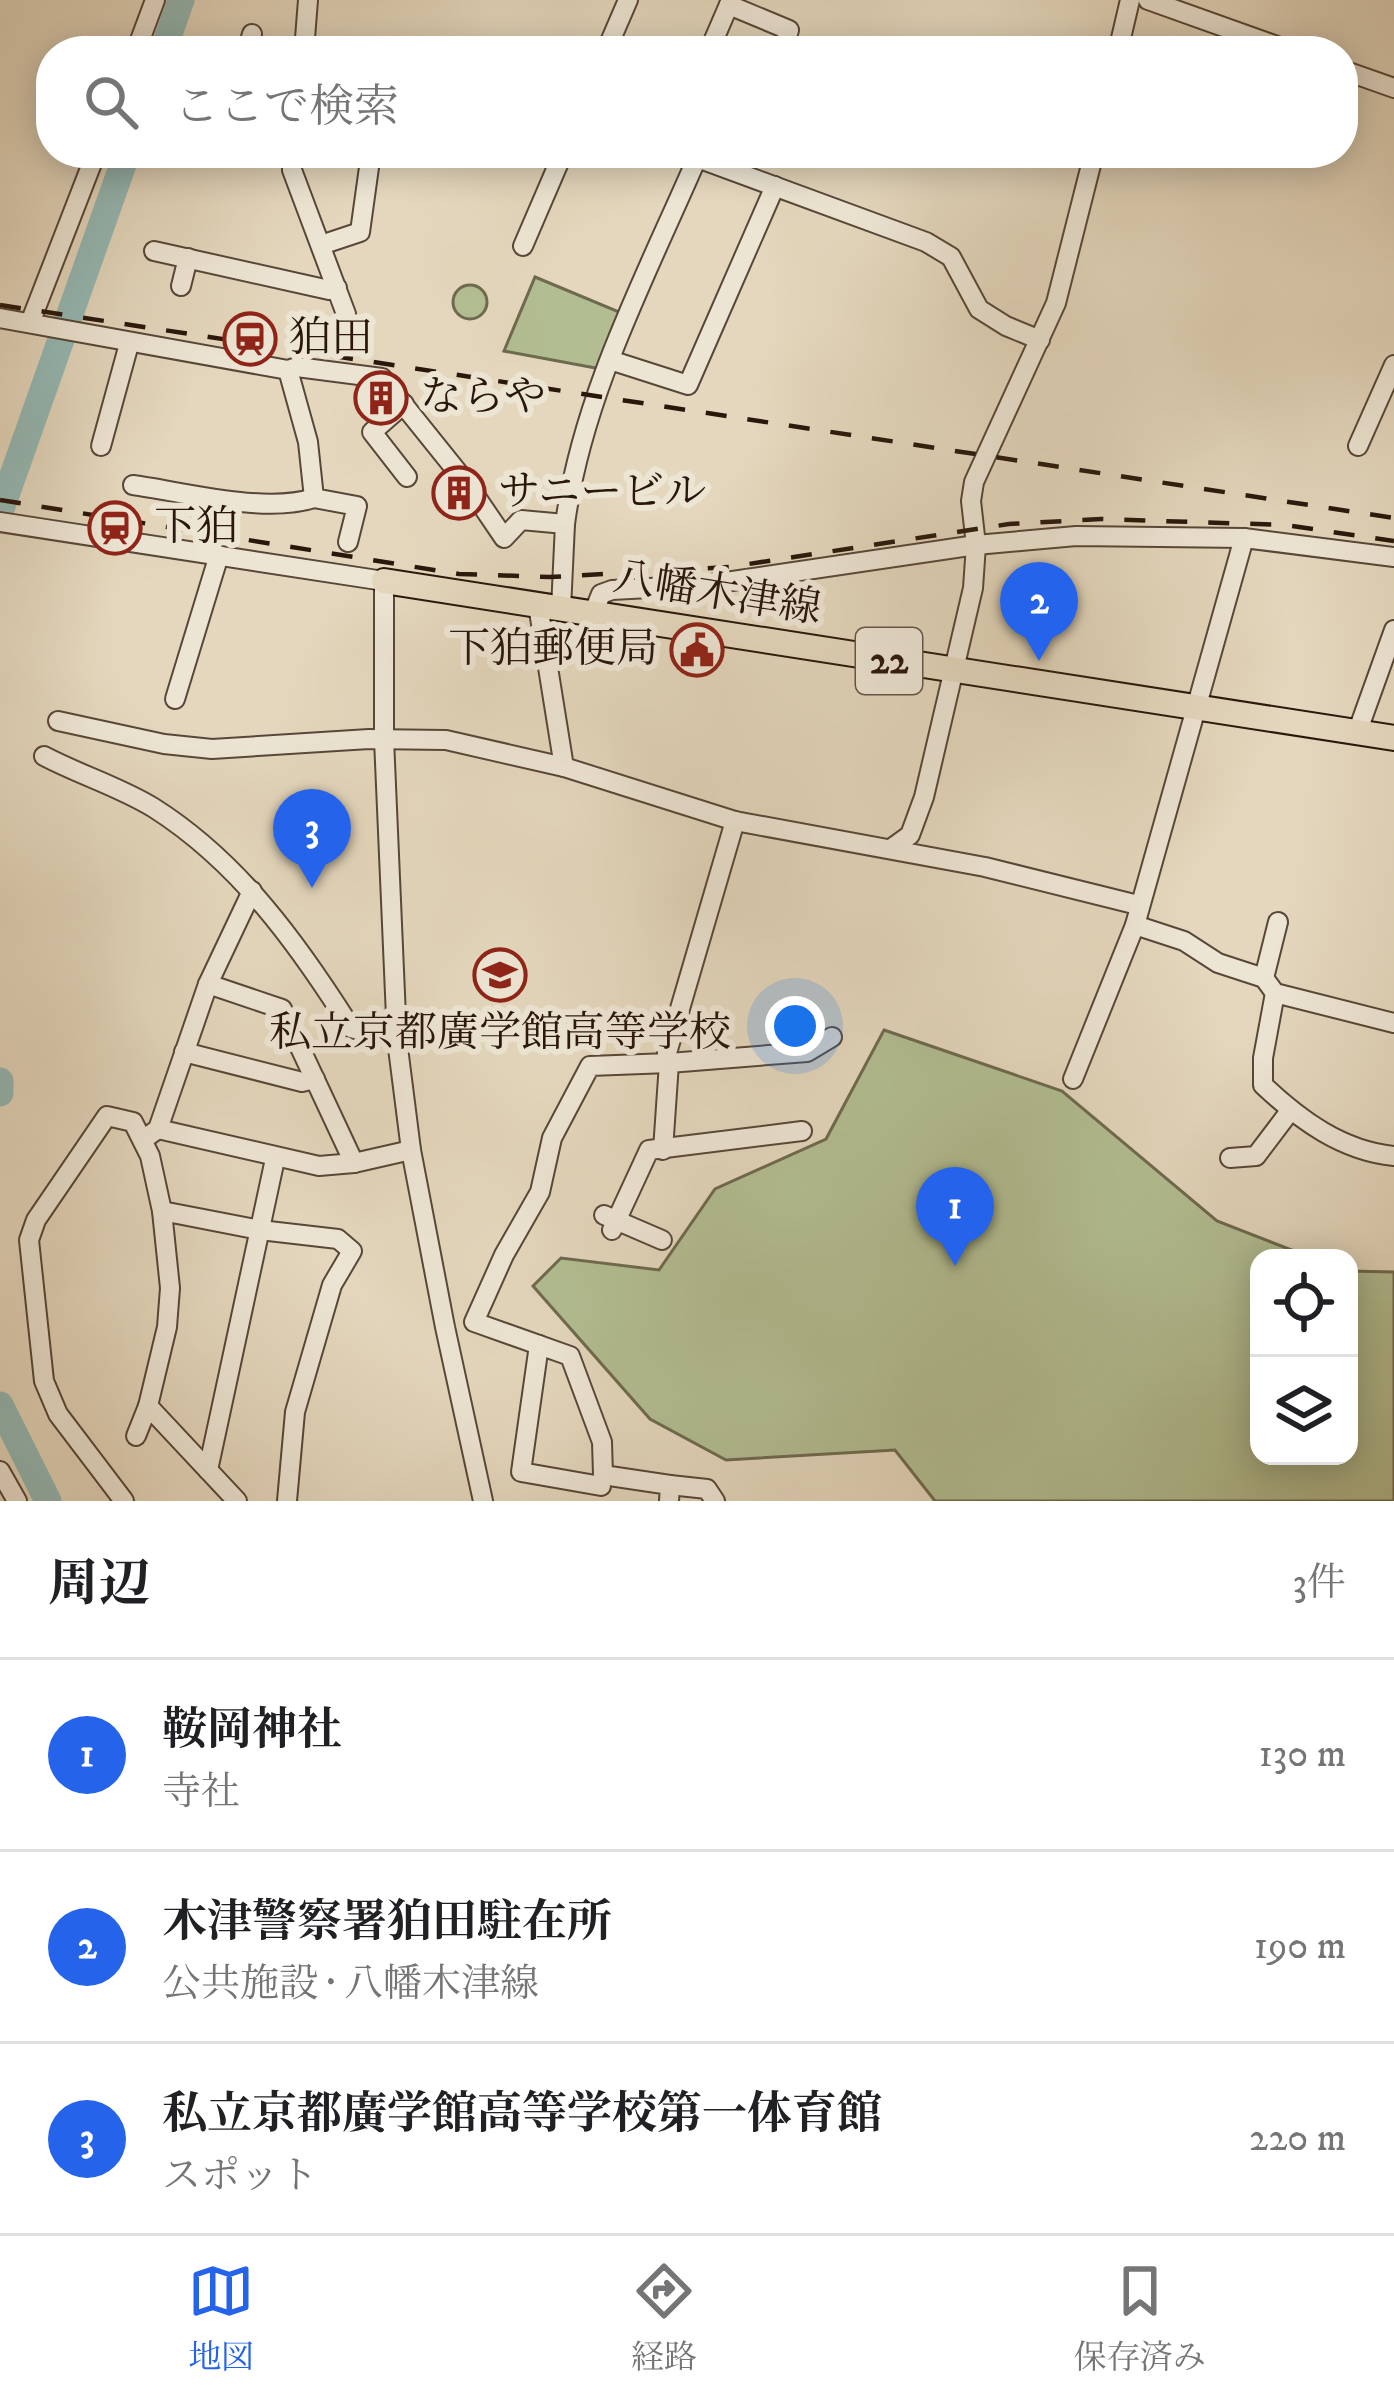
<!DOCTYPE html>
<html lang="ja">
<meta charset="utf-8">
<style>
:root{--surface:#fff;--page:#f6f6f6;--text:#202124;--muted:#757577;--line:#e0e0e0;--accent:#2563eb}
body{margin:0;font-family:"IM FELL DW Pica","Noto Serif JP",serif;background:var(--page);color:var(--text)}
.controls{position:absolute;right:36px;bottom:36px;display:grid;overflow:hidden;border-radius:24px;box-shadow:0 6px 30px #0003}
.controls button{width:108px;height:108px;display:grid;place-items:center;padding:0;border:0;border-bottom:3px solid var(--line);background:var(--surface);color:var(--text);font:60px sans-serif}
.you{position:absolute;left:795px;top:1026px;width:42px;height:42px;margin:-30px;border:9px solid #fff;border-radius:50%;background:#1a73e8;box-shadow:0 0 0 18px #1a73e833}
.badge{display:grid;place-items:center;width:78px;height:78px;border-radius:50%;background:var(--accent);color:#fff;font-size:39px;font-weight:700}
.pin{position:absolute;translate:-50% -99px;filter:drop-shadow(0 3px 6px #0008)}
.pin::after{content:'';position:absolute;top:63px;width:42px;height:36px;background:inherit;clip-path:polygon(0 0,100% 0,50% 100%)}
.list{margin:0;padding:0;list-style:none}
h2{display:flex;justify-content:space-between;align-items:center;height:156px;margin:0;padding:0 48px;font-size:51px}
h2 small{font-size:39px;font-weight:400;color:var(--muted)}
.list li{display:grid;grid-template-columns:78px 1fr auto;gap:36px;align-items:center;box-sizing:border-box;height:192px;padding:0 48px;border-top:3px solid var(--line)}
.list b{display:block;font-size:45px;white-space:nowrap}
.list p{margin:0;font-size:39px;white-space:nowrap;color:var(--muted)}
.list em{font-size:39px;font-style:normal;color:var(--muted)}
.icon{flex:none;width:66px;height:66px;fill:none;stroke:currentColor;stroke-width:2;stroke-linecap:round;stroke-linejoin:round}
.map{position:relative;flex:none;width:1394px;height:1501px;overflow:hidden}
.search{position:absolute;background:var(--surface);box-shadow:0 6px 30px #0003;left:36px;right:36px;top:36px;height:132px;display:flex;align-items:center;gap:30px;box-sizing:border-box;padding:0 42px;border-radius:48px;color:var(--muted);font-size:45px}
.sheet{height:732px;background:var(--surface)}
nav{display:flex;justify-content:space-around;align-items:center;box-sizing:border-box;height:168px;border-top:3px solid var(--line);background:var(--surface);font-size:33px;color:var(--muted)}
nav a{display:grid;justify-items:center;gap:6px}
nav .on{color:var(--accent)}
.map>svg:first-child{display:block}
.green{fill:#b2be92;stroke:#6e6a4f;stroke-width:3}
.lines{fill:none;stroke-linecap:round;stroke-linejoin:round}
.river{stroke:#95b9b5;stroke-width:27}
.minor-casing{stroke:#584738;stroke-width:22}
.major-casing{stroke:#2a170c;stroke-width:28}
.minor{stroke:#ede5d4;stroke-width:18}
.major{stroke:#e4d7bd;stroke-width:24}
.rail{stroke:#2a170c;stroke-width:4.5;stroke-dasharray:21 21;stroke-linecap:butt}
.labels{text-anchor:middle;dominant-baseline:central;stroke-width:12;stroke-linejoin:round;paint-order:stroke}
.shield{fill:#ede5d4;stroke:#645548;stroke-width:3}
.shield-label{font-size:39px;font-weight:bold;fill:#2a170c}
.poi-label{font-size:42px;fill:#2a170c;stroke:#ede5d4;text-anchor:start}
.street-label{font-size:42px;fill:#2a170c;stroke:#ede5d4}
</style>
<div class="map">
<svg width="1394" height="1501" viewBox="0 0 1394 1501">
<rect width="100%" height="100%" fill="#e4d7bd"/>
<filter id="stains"><feTurbulence type="fractalNoise" baseFrequency=".00167" numOctaves="4"/><feColorMatrix values="0 0 0 0 .2 0 0 0 0 .09 0 0 0 0 .02 0 0 0 .5 -.17"/></filter>
<radialGradient id="worn" r=".72"><stop offset=".6" stop-color="#630" stop-opacity="0"/><stop offset="1" stop-color="#630" stop-opacity=".3"/></radialGradient>
<g class="green">
<polygon points="535,277 624,314 601,369 504,351"/>
<circle cx="470" cy="302" r="17"/>
<polygon points="884,1030 1062,1091 1217,1221 1312,1258 1259,1258 1259,1456 1349,1456 1349,1271 1394,1272 1394,1501 935,1501 895,1450 726,1460 650,1419 533,1286 561,1258 659,1270 715,1189 826,1139"/>
</g>
<g class="lines">
<g class="river">
<polyline points="163,51 181,0"/>
<polyline points="0,512 127,153"/>
<polyline points="0,1081 0,1093"/>
<polyline points="0,1405 48,1501"/>
</g>
<g class="minor-casing">
<g id="minor">
<polyline points="1148,0 1291,51"/>
<polyline points="729,5 789,30 783,51"/>
<polyline points="136,51 155,0"/>
<polyline points="247,51 252,34"/>
<polyline points="304,51 308,0"/>
<polyline points="606,51 628,0"/>
<polyline points="709,51 731,0"/>
<polyline points="1118,51 1130,0"/>
<polyline points="1343,70 1394,88"/>
<polyline points="292,153 292,170 346,314"/>
<polyline points="684,153 926,242 951,257 979,309 1006,326 1040,340"/>
<polyline points="321,245 360,232 371,153"/>
<polyline points="523,246 563,153"/>
<polyline points="154,251 329,290 337,288"/>
<polyline points="181,286 188,258"/>
<path d="M 0,318 L 288,370 L 297,367 L 382,378 L 468,485 L 504,538 L 521,520 L 565,524 C 582,396 646,276 697,158"/>
<polyline points="30,323 96,153"/>
<polyline points="610,360 688,385 775,186"/>
<polyline points="288,370 308,442 314,498 357,506 348,542"/>
<polyline points="404,404 372,432 407,477"/>
<polyline points="101,446 129,344"/>
<polyline points="1358,446 1394,365"/>
<path d="M 133,485 C 184,492 265,514 314,498"/>
<polyline points="0,522 384,581 384,739 397,1040 411,1150 445,1327 483,1501"/>
<polyline points="538,605 564,767 735,821 985,867 1138,905"/>
<polyline points="561,609 565,524"/>
<polyline points="593,614 601,594 612,590 705,585 976,545 1076,536 1244,538 1394,557"/>
<polyline points="175,699 219,555"/>
<polyline points="58,721 164,744 212,749 369,739 446,740 564,767"/>
<polyline points="1357,733 1394,630"/>
<path d="M 44,756 C 80,775 120,787 154,808 C 239,862 298,944 351,1028 L 397,1040"/>
<polyline points="892,848 910,835 924,797 973,588 976,545 971,501 974,482 1056,303 1094,153"/>
<polyline points="1135,925 1184,941 1218,963 1264,978 1275,993 1394,1023"/>
<polyline points="1264,978 1278,922"/>
<polyline points="208,984 282,1009 354,1163"/>
<path d="M 1275,993 L 1263,1058 L 1263,1085 C 1300,1120 1342,1151 1394,1156"/>
<polyline points="184,1052 302,1082 315,1079"/>
<polyline points="1073,1079 1135,925 1244,538"/>
<polyline points="158,1129 319,1166 354,1163 411,1150"/>
<polyline points="144,1139 158,1129 208,984 252,891"/>
<polyline points="663,1150 669,1063 807,1052 832,1037"/>
<polyline points="1230,1158 1256,1156 1290,1111"/>
<polyline points="604,1215 662,1240"/>
<polyline points="612,1230 649,1150 802,1131"/>
<polyline points="539,1345 521,1472 601,1486"/>
<polyline points="136,1436 148,1406"/>
<polyline points="208,1470 275,1159"/>
<polyline points="0,1471 17,1501"/>
<polyline points="670,1485 707,1489 715,1501"/>
<polyline points="124,1501 58,1414 44,1381 29,1240 36,1220 107,1116 133,1122 150,1156 162,1211"/>
<polyline points="237,1501 148,1406 167,1327 170,1288 162,1211 260,1230 338,1239 352,1251 332,1285 295,1412 287,1501"/>
<polyline points="669,1501 670,1485 603,1475 602,1442 570,1356 474,1322 504,1255 540,1192 552,1138 590,1066 669,1063 667,1053 735,821"/>
</g>
</g>
<g class="major-casing">
<polyline id="major" points="384,581 1394,738"/>
</g>
<use href="#minor" class="minor"/>
<use href="#major" class="major"/>
<g class="rail">
<polyline points="0,305 1394,518"/>
<polyline points="0,500 459,574 550,577 729,567 1009,524 1101,519 1285,525 1394,541"/>
</g>
</g>
<defs>
<g id="station-ring" transform="scale(2.7)"><circle r="9.5" fill="#ede5d4" stroke="#8f2418" stroke-width="1.5"/><path d="M-3-6H3Q5-6 5-4V2Q5 4 3 4L4.5 6H3L1.5 4h-3L-3 6H-4.5L-3 4Q-5 4-5 2V-4Q-5-6-3-6ZM-3.5-4v3h7v-3ZM-3.5 1v1.5H-2V1ZM2 1v1.5H3.5V1Z" fill="#8f2418"/></g>
<g id="building-ring" transform="scale(2.7)"><circle r="9.5" fill="#ede5d4" stroke="#8f2418" stroke-width="1.5"/><path d="M-4-6H4V6H1V3H-1V6H-4ZM-2.5-4.3h1.7v1.8h-1.7ZM.8-4.3h1.7v1.8H.8ZM-2.5-1h1.7V.8h-1.7ZM.8-1h1.7V.8H.8Z" fill="#8f2418"/></g>
<g id="civic-ring" transform="scale(2.7)"><circle r="9.5" fill="#ede5d4" stroke="#8f2418" stroke-width="1.5"/><path d="M-.6-6.5H3V-4.5H.6V-3L4-1V1h2V6H-6V1h2V-1L-.6-3ZM-1.2 2.5V6h2.4V2.5Z" fill="#8f2418"/></g>
<g id="school-ring" transform="scale(2.7)"><circle r="9.5" fill="#ede5d4" stroke="#8f2418" stroke-width="1.5"/><path d="M0-5L7-2L0 1L-7-2ZM-4 1L0 2.5L4 1V4Q0 6-4 4Z" fill="#8f2418"/></g>
</defs>
<g fill-rule="evenodd">
<use href="#station-ring" x="250" y="339"/>
<use href="#building-ring" x="381" y="398"/>
<use href="#building-ring" x="459" y="493"/>
<use href="#station-ring" x="115" y="528"/>
<use href="#civic-ring" x="697" y="650"/>
<use href="#school-ring" x="500" y="975"/>
</g>
<g class="labels">
<rect class="shield" x="856" y="628" width="66" height="66" rx="9"/>
<g class="shield-label">
<text x="889" y="661">22</text>
</g>
<g class="poi-label">
<text x="289" y="339">狛田</text>
<text x="420" y="398">ならや</text>
<text x="498" y="493">サニービル</text>
<text x="154" y="528">下狛</text>
<text x="658" y="650" text-anchor="end">下狛郵便局</text>
<text x="500" y="1034" text-anchor="middle">私立京都廣学館高等学校</text>
</g>
<g class="street-label">
<text transform="translate(717 594) rotate(9)">八幡木津線</text>
</g>
</g>
<rect width="100%" height="100%" filter="url(#stains)"/>
<rect width="100%" height="100%" fill="url(#worn)"/>
</svg>
<div class="controls">
<button><svg class="icon" aria-label="locate" viewBox="0 0 24 24"><circle cx="12" cy="12" r="6"/><path d="M12 2v4M12 18v4M2 12h4M18 12h4"/></svg></button>
<button><svg class="icon" aria-label="layers" viewBox="0 0 24 24"><path d="M12 4l9 5-9 5-9-5zM3 14l9 5 9-5"/></svg></button>
</div>
<div class="you"></div>
<div class="pin badge" style="left:955px;top:1266px">1</div>
<div class="pin badge" style="left:1039px;top:661px">2</div>
<div class="pin badge" style="left:312px;top:888px">3</div>
<div class="search"><svg class="icon" aria-label="search" viewBox="0 0 24 24"><circle cx="10" cy="10" r="6"/><path d="M15 15l6 6"/></svg>ここで検索</div>
</div>
<section class="sheet">
<h2>周辺<small>3件</small></h2>
<ul class="list">
<li><span class="badge">1</span><div><b>鞍岡神社</b><p>寺社</p></div><em>130 m</em></li>
<li><span class="badge">2</span><div><b>木津警察署狛田駐在所</b><p>公共施設 · 八幡木津線</p></div><em>190 m</em></li>
<li><span class="badge">3</span><div><b>私立京都廣学館高等学校第一体育館</b><p>スポット</p></div><em>220 m</em></li>
</ul>
</section>
<nav>
<a class="on"><svg class="icon" aria-label="map" viewBox="0 0 24 24"><path d="M3 6l6-2 6 2 6-2v14l-6 2-6-2-6 2zM9 4v14M15 6v14"/></svg>地図</a>
<a><svg class="icon" aria-label="directions" viewBox="0 0 24 24"><path d="M12 3l9 9-9 9-9-9zM9 14v-3h6M13 9l2 2-2 2"/></svg>経路</a>
<a><svg class="icon" aria-label="saved" viewBox="0 0 24 24"><path d="M7 4h10v16l-5-4-5 4z"/></svg>保存済み</a>
</nav>
